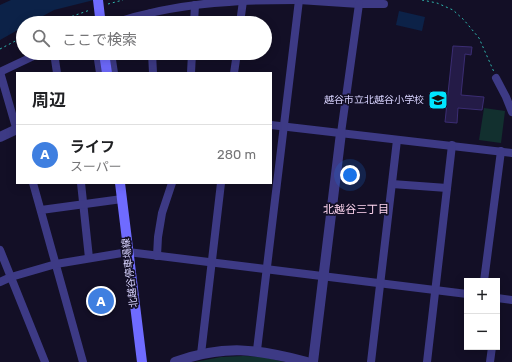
<!DOCTYPE html>
<html lang="ja">
<meta charset="utf-8">
<style>
:root{--surface:#fff;--page:#f6f6f6;--text:#202124;--muted:#757577;--line:#e0e0e0;--accent:#127987}
body{margin:0;font-family:Rubik,"Noto Sans JP",sans-serif;background:var(--page);color:var(--text)}
.controls{position:absolute;right:12px;bottom:12px;display:grid;overflow:hidden;border-radius:0px;box-shadow:0 2px 10px #0003}
.controls button{width:36px;height:36px;display:grid;place-items:center;padding:0;border:0;border-bottom:1px solid var(--line);background:var(--surface);color:var(--text);font:20px sans-serif}
.you{position:absolute;left:350px;top:175px;width:14px;height:14px;margin:-10px;border:3px solid #fff;border-radius:50%;background:#1a73e8;box-shadow:0 0 0 6px #1a73e833}
.badge{display:grid;place-items:center;width:26px;height:26px;border-radius:50%;background:var(--accent);color:#fff;font-size:13px;font-weight:700}
.pin{position:absolute;translate:-50% -50%;border:2px solid #fff;box-shadow:0 1px 4px #0006}
.list{margin:0;padding:0;list-style:none}
h2{display:flex;justify-content:space-between;align-items:center;height:52px;margin:0;padding:0 16px;font-size:17px}
h2 small{font-size:13px;font-weight:400;color:var(--muted)}
.list li{display:grid;grid-template-columns:26px 1fr auto;gap:12px;align-items:center;box-sizing:border-box;height:60px;padding:0 16px;border-top:1px solid var(--line)}
.list b{display:block;font-size:15px;white-space:nowrap}
.list p{margin:0;font-size:13px;white-space:nowrap;color:var(--muted)}
.list em{font-size:13px;font-style:normal;color:var(--muted)}
.icon{flex:none;width:22px;height:22px;fill:none;stroke:currentColor;stroke-width:2;stroke-linecap:round;stroke-linejoin:round}
.map{position:relative;flex:none;width:512px;height:362px;overflow:hidden}
.search{position:absolute;background:var(--surface);box-shadow:0 2px 10px #0003;left:16px;top:16px;width:256px;height:44px;display:flex;align-items:center;gap:10px;box-sizing:border-box;padding:0 14px;border-radius:22px;color:var(--muted);font-size:15px}
.panel{position:absolute;background:var(--surface);box-shadow:0 2px 10px #0003;left:16px;top:72px;width:256px;height:112px;border-radius:0px}
.map>svg:first-child{display:block}
.green{fill:#12302f}
.water{fill:#0c2248}
.building{fill:#241b47;stroke:#3b2d73}
.lines{fill:none;stroke-linecap:round;stroke-linejoin:round}
.path{stroke:#2fb8b0;stroke-width:1;stroke-dasharray:2 3;stroke-linecap:butt}
.minor{stroke:#3d3a85;stroke-width:8}
.tertiary{stroke:#3d3a85;stroke-width:10}
.secondary{stroke:#6f6bff;stroke-width:10}
.secondary-bridge{stroke:#6f6bff;stroke-width:10}
.labels{text-anchor:middle;dominant-baseline:central;stroke-width:3.5;stroke-linejoin:round;paint-order:stroke}
.poi-label{font-size:10px;fill:#d9d4ff;stroke:#130f26;text-anchor:end}
.street-label{font-size:10px;fill:#d9d4ff;stroke:#130f26}
.neighbourhood-label{font-size:11px;fill:#ffd6f0;stroke:#130f26}
</style>
<div class="map">
<svg width="512" height="362" viewBox="0 0 512 362">
<rect width="100%" height="100%" fill="#130f26"/>
<g class="green">
<polygon points="484,108 505,111 501,143 479,140"/>
<polygon points="243,356 264,357 284,362 195,362 221,357"/>
</g>
<g class="water">
<polygon points="11,0 94,0 54,10 30,23 23,23 23,27 0,40 0,5"/>
<polygon points="399,11 425,17 422,31 396,25"/>
</g>
<polygon class="building" points="453,46 472,47 471,55 465,54 461,95 484,97 482,110 458,108 457,123 445,122"/>
<g class="lines">
<g class="path">
<polyline points="422,0 437,3 453,10 464,20 479,38 494,72"/>
<polyline points="108,4 123,0"/>
<polyline points="53,23 90,10"/>
<polyline points="0,49 23,37"/>
</g>
<g class="minor">
<polyline points="299,0 359,4 384,4"/>
<polyline points="151,13 152,23"/>
<path d="M 114,23 C 151,11 191,4 229,2 C 251,0 274,0 296,0"/>
<polyline points="194,23 195,5"/>
<polyline points="240,23 243,1"/>
<polyline points="54,53 57,73"/>
<polyline points="97,53 100,73"/>
<polyline points="111,53 114,73"/>
<polyline points="152,53 153,73"/>
<polyline points="0,72 17,131"/>
<polyline points="0,72 40,53"/>
<polyline points="191,73 192,53"/>
<polyline points="234,73 237,53"/>
<polyline points="496,78 506,97 512,112"/>
<polyline points="271,125 512,153"/>
<polyline points="341,133 359,4"/>
<polyline points="33,183 83,362"/>
<polyline points="81,183 89,258"/>
<polyline points="392,184 447,188"/>
<polyline points="41,210 122,199"/>
<polyline points="0,250 45,362"/>
<polyline points="157,256 158,237 162,213 172,183"/>
<polyline points="484,281 501,151"/>
<polyline points="0,282 11,277 56,264 128,252 467,294"/>
<polyline points="497,298 512,300"/>
<polyline points="257,350 299,0"/>
<polyline points="201,354 221,183"/>
<polyline points="371,362 397,140"/>
<polyline points="427,362 452,145"/>
<polyline points="490,362 492,347"/>
</g>
<g class="tertiary">
<polyline points="0,137 17,129"/>
<path d="M 175,362 C 225,344 257,349 307,362"/>
<polyline points="313,362 341,133"/>
</g>
<g class="secondary">
<polyline points="104,53 107,73"/>
<polyline points="120,183 142,362"/>
</g>
<polyline class="secondary-bridge" points="98,0 100,17"/>
</g>
<defs>
<g id="school-square" transform="scale(1)"><rect x="-9" y="-9" width="18" height="18" rx="4" fill="#00e5ff" stroke="#130f26"/><path d="M0-5L7-2L0 1L-7-2ZM-4 1L0 2.5L4 1V4Q0 6-4 4Z" fill="#111"/></g>
</defs>
<g fill-rule="evenodd">
<use href="#school-square" x="438" y="100"/>
</g>
<g class="labels">
<g class="poi-label">
<text x="424" y="100">越谷市立北越谷小学校</text>
</g>
<g class="street-label">
<text transform="translate(130 273) rotate(-97)">北越谷停車場線</text>
</g>
<g class="neighbourhood-label">
<text x="356" y="209">北越谷三丁目</text>
</g>
</g>
</svg>
<div class="controls">
<button>+</button>
<button>−</button>
</div>
<div class="you"></div>
<div class="pin badge" style="left:101px;top:301px;background:#3f7fe0">A</div>
<div class="search"><svg class="icon" aria-label="search" viewBox="0 0 24 24"><circle cx="10" cy="10" r="6"/><path d="M15 15l6 6"/></svg>ここで検索</div>
<section class="panel">
<h2>周辺<small></small></h2>
<ul class="list">
<li><span class="badge" style="background:#3f7fe0">A</span><div><b>ライフ</b><p>スーパー</p></div><em>280 m</em></li>
</ul>
</section>
</div>
